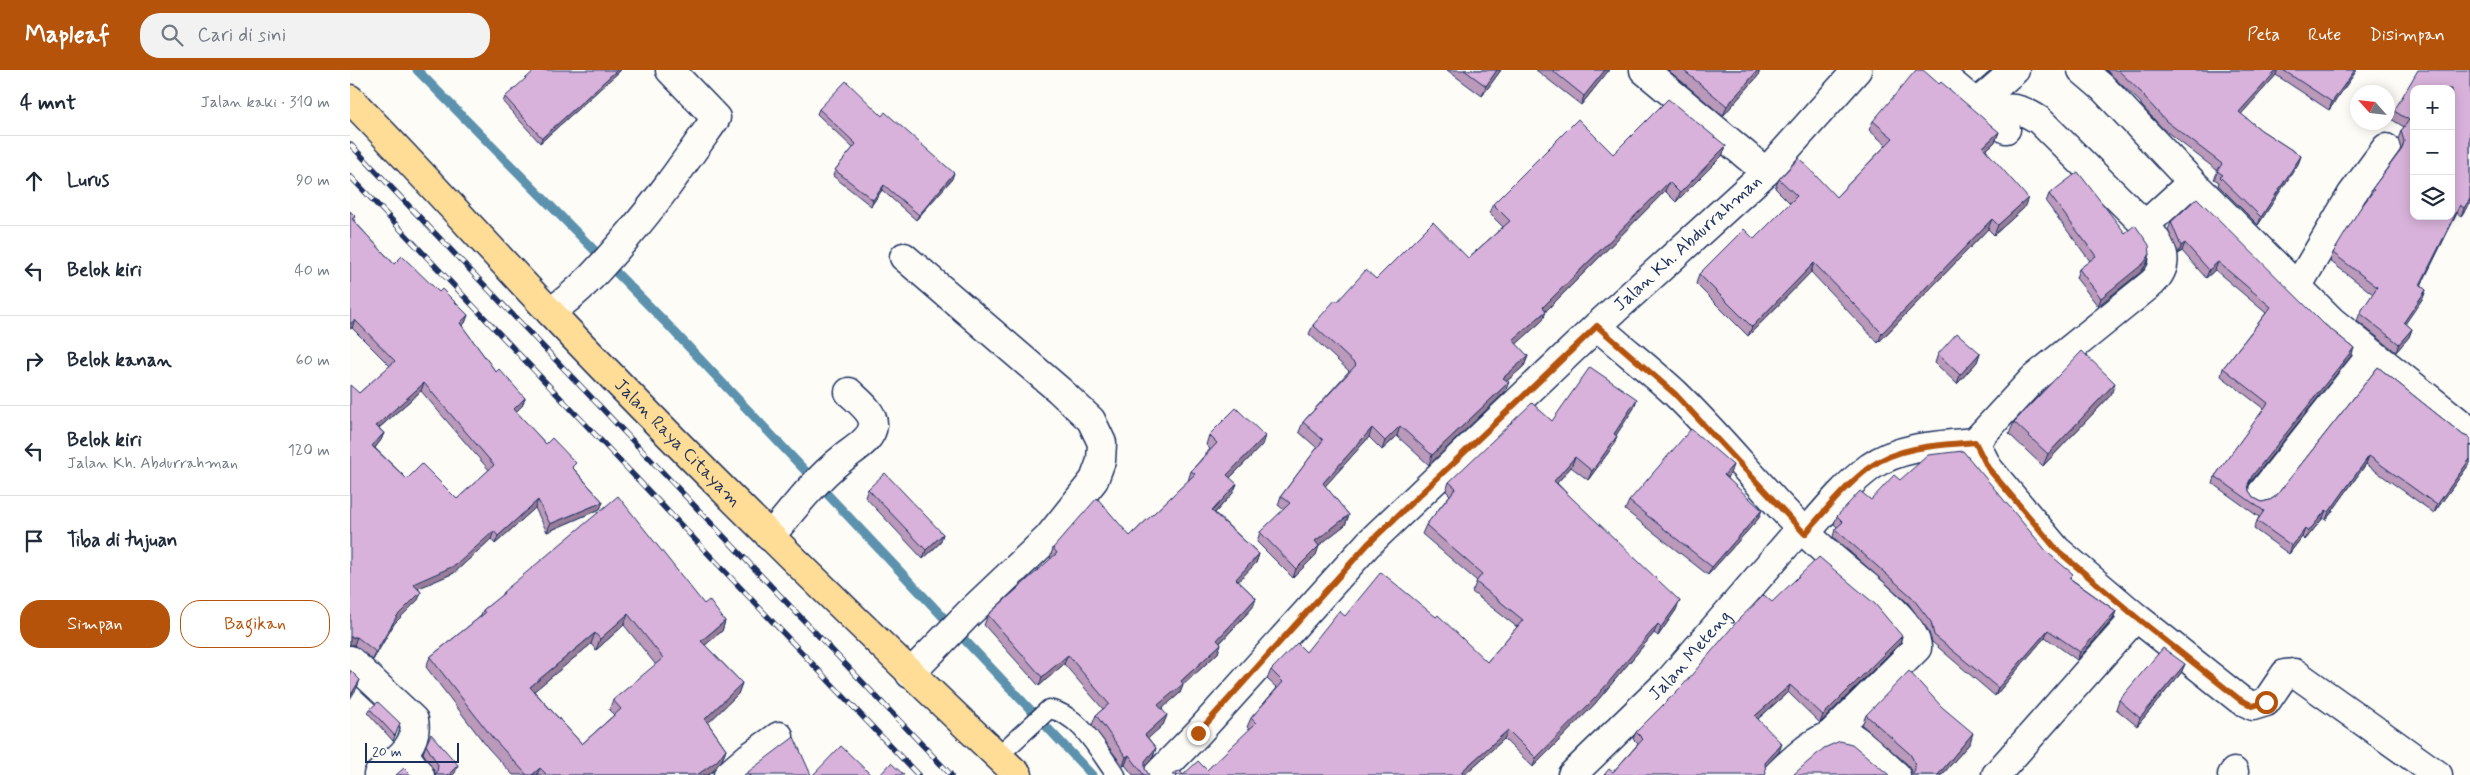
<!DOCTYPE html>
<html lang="id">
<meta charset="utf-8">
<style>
:root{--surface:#fff;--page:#f2f2f3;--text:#1f2937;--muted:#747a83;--line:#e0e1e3;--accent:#b45309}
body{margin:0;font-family:Mynerve,sans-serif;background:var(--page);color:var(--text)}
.controls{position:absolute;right:15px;top:15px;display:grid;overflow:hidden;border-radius:10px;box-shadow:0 2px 12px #0003}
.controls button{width:45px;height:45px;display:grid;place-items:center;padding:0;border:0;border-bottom:1px solid var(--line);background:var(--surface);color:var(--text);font:25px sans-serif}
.compass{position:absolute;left:2000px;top:15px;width:45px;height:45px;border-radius:50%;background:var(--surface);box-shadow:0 2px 12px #0003;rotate:297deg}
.scale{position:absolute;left:15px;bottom:12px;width:94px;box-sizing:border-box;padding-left:5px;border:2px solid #1b2f5e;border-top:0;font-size:14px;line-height:18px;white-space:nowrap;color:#1b2f5e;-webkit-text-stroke:4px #fdfcf7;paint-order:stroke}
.stop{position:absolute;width:15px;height:15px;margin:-11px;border:4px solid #b45309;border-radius:50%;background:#fff}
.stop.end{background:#b45309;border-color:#fff;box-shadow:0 1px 5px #0008}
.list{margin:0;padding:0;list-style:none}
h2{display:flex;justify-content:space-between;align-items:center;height:65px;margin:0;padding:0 20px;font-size:21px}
h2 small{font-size:16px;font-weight:400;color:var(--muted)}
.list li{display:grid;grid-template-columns:32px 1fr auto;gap:15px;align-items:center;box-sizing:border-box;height:90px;padding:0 20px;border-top:1px solid var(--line)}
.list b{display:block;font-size:19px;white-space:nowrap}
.list p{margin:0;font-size:16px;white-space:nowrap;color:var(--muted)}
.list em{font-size:16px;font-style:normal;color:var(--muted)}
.actions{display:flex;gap:10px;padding:15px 20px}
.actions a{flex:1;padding:11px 0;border:1px solid var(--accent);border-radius:20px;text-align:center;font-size:18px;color:var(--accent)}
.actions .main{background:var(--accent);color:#fff}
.icon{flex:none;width:28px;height:28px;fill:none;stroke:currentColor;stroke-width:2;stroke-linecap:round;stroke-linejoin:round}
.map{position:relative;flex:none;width:2120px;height:705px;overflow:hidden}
header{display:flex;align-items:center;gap:30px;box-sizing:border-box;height:70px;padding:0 25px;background:var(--accent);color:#fff}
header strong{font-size:24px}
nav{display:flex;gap:28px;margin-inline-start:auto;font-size:18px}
.search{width:350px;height:45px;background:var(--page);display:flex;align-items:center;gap:12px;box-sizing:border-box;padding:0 18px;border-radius:20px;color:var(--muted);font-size:19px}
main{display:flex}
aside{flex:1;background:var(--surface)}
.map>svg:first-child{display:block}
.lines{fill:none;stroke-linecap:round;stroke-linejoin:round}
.stream{stroke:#5b92ad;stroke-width:9}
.lane-casing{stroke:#1b2f5e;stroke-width:21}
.street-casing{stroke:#1b2f5e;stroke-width:31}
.primary-casing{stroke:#1b2f5e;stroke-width:31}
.lane{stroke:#fdfcf7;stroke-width:18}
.street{stroke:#fdfcf7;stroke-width:28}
.primary{stroke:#ffdd96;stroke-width:28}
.rail-casing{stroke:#1b2f5e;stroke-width:5.5}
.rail{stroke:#fdfcf7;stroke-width:4;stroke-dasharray:11;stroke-linecap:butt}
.wall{fill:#ba99bb;stroke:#1b2f5e;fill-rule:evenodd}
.shaded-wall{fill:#977d99;stroke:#1b2f5e}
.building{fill:#d8b2da;stroke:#1b2f5e;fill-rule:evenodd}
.route{stroke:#b45309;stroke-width:6}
.labels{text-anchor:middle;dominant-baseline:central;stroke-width:4;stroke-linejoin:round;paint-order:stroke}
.street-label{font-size:18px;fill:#1b2f5e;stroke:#fdfcf7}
</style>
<header>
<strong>Mapleaf</strong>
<div class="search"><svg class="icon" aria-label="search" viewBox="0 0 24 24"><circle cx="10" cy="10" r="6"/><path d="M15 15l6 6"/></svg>Cari di sini</div>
<nav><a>Peta</a><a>Rute</a><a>Disimpan</a></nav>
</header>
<main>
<aside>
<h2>4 mnt<small>Jalan kaki · 310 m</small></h2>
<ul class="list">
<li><svg class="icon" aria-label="ahead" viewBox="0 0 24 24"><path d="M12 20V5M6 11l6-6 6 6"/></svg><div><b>Lurus</b></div><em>90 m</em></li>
<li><svg class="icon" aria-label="left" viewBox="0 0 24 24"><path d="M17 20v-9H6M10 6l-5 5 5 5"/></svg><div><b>Belok kiri</b></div><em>40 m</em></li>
<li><svg class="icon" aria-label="right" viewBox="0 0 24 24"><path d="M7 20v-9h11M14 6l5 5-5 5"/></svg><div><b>Belok kanan</b></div><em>60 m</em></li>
<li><svg class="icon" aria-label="left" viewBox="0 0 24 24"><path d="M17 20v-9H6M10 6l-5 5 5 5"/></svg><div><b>Belok kiri</b><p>Jalan Kh. Abdurrahman</p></div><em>120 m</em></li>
<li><svg class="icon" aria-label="arrive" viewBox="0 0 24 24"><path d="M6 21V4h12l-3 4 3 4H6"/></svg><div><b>Tiba di tujuan</b></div></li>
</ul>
<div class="actions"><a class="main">Simpan</a><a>Bagikan</a></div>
</aside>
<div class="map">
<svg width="2120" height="705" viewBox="0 0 2120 705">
<rect width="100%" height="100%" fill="#fdfcf7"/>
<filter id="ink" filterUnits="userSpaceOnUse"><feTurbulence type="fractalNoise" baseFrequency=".02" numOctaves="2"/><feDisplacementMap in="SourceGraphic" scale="10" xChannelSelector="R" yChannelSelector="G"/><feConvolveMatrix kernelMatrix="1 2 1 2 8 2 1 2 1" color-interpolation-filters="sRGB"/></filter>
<g filter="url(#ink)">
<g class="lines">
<polyline class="stream" points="67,0 316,253 742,705"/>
<g class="lane-casing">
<path id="lane" d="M 648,686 L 699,639 C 731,645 748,681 766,705"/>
</g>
<g class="street-casing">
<g id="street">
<polyline points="1294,0 1416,102"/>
<polyline points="1586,0 1656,59"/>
<polyline points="1732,0 1753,18 1842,112 1982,251 2120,361"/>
<polyline points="1627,33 1665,0"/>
<polyline points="1795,155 1842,112"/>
<polyline points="554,187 709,320 741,350 752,373 751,391 744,410 698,468 618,544 560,604"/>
<polyline points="1947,217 2002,124 2036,78"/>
<path d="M 200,242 C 230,222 253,195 276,168 C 309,130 337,89 366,48 L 320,0"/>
<path d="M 1247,256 C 1273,279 1300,300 1325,323 C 1380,376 1425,438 1483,488 C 1502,505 1569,554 1567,578 L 1480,665"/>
<path d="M 1625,372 L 1683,309 L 1802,213 C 1823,192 1812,175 1795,155 L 1689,50 C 1672,39 1658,34 1640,44"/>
<polyline points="1911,424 2022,284"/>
<path d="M 1455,464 C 1475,441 1495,416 1520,397 C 1549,376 1590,375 1625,372 L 1638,398 L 1707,480 L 1786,547 L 1889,629 L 1903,636 L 1916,632 L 1935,604 L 1945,603 L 2088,705"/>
<path d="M 420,467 C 442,440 466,409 493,388 C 504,379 522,370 523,355 C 524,342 507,330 499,322"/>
<path d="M 0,590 L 64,650 C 69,676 46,690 28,705"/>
<polyline points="54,684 70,705"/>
<polyline points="378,705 399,687 429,666"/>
<path id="s1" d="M 807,705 L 848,663 L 1018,474 L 1247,256 L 1416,102 L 1507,0"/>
<path id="s2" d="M 1222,705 L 1319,611 L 1450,459"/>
<path d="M 1427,705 C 1443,690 1478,653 1502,667 C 1518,677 1532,693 1546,705"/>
<polyline points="1646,705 1786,547"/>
<polyline points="1882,705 1884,702"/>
</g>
</g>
<g class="primary-casing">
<g id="primary">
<path id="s3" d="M 0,29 C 68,99 133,171 200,242 C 351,401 508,554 668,705"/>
</g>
</g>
<use href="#lane" class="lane"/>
<use href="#street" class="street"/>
<use href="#primary" class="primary"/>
<g class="rail-casing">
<g id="rail">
<polyline points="0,74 601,705"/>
<polyline points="0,106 568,705"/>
</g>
</g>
<use href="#rail" class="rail"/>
</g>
<g class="wall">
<polygon points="271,0 190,73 153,32 155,27"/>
<polygon points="1097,0 1151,0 1132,26"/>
<polygon points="1186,0 1259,0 1231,35"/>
<polygon points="1318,0 1410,0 1408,6 1373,46"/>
<polygon points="1756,0 2007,0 1979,40 1926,5 1891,44 1911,60 1951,86 1948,94 1908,155 1868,115 1869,112 1864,109 1868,101 1813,59 1791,35 1791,33"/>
<polygon points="2120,0 2120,133 2111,146 2107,143 2070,216 2076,220 2073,228 2055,253 2062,259 2059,267 2046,282 2007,251 2010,243 2023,224 1980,191 1983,183 2019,127 2022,119 2051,79 2048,69 2051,61 2054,57 2041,49 2044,41"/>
<polygon points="469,39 532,46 602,109 566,150 532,120 521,136 483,106 485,100 503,78 467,44"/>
<polygon points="1523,51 1649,62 1645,72 1636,80 1674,138 1644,165 1638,159 1528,273 1461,202 1398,266 1346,214 1349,204 1404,169 1440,133 1425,118 1429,109 1486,127 1536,75 1519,60"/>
<polygon points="1376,76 1372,86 1326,132 1315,121 1196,241 1193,250 1166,274 1178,286 1174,296 1157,311 1155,322 1079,395 1047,366 1032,380 1019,367 975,416 999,445 995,455 969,475 966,485 943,508 907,472 910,462 934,440 928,435 931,426 967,378 949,362 953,352 999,301 959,264 963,255 987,232 1026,209 1118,188 1153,157 1139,143 1143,134 1263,84"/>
<polygon points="1699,124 1775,163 1800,184 1797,193 1791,202 1748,236 1726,208 1729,199 1740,191 1696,132"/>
<path d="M 0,141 L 5,146 L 4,151 L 44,194 L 89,222 L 118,245 L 115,253 L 112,256 L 146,302 L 175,328 L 172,336 L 166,342 L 196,374 L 224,399 L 253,432 L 250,439 L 197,462 L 185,438 L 145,474 L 141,469 L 104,503 L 68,518 L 71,522 L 68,530 L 44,554 L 23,590 L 4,575 L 0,575 L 9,323 L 40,296 L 2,258 ZM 71,321 L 139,400 L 107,429 L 57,409 L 25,378 L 31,370 L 34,363 L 29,358 Z"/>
<polygon points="1821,152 1974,254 2004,278 2001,286 1899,414 1899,421 1904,428 1912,432 1920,430 1926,426 2028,297 2113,365 2120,368 2120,393 2084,443 2016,394 1976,450 1973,448 1955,470 1952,467 1939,484 1904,459 1907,451 1909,447 1863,414 1865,406 1914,339 1871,306 1873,298 1916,243 1865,200 1856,208 1832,181 1829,184 1818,160"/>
<polygon points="1630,283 1627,292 1607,314 1585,293 1588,284"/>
<polygon points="1761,325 1693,396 1659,364 1664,352"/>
<polygon points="1284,338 1266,365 1264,375 1238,410 1221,397 1207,413 1326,540 1308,566 1304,563 1243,636 1183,697 1154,669 1114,705 857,700 900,660 897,657 901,648 927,618 917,609 921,600 956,582 995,546 1137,592 1167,557 1122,522 1127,511 1072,464 1076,455 1100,425 1096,421 1099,412 1202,351"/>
<polygon points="859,365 912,375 880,408 883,423 865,443 909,484 906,493 888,511 906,528 903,537 870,573 868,583 833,615 830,623 811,639 817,645 813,655 798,668 806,678 803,687 795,696 795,699 799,705 783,705 775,695 773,696 742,655 746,645 753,639 714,594 689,616 634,555 638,545 701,489 700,488 703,478 780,466 838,411 841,401 860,379 856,375"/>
<polygon points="1380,404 1377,407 1409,448 1358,505 1275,440 1279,431"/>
<polygon points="1550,410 1721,509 1766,541 1763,549 1727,590 1695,567 1645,626 1582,572 1578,560 1558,533 1483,467 1485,459 1487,457 1484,454 1487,446 1521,430"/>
<polygon points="518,419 593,464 590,473 573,489 515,427"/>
<path d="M 153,522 L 354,534 L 375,551 L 372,561 L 355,575 L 392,613 L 388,624 L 358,653 L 376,679 L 372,690 L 363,701 L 358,705 L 163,705 L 138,678 L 76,597 L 80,587 L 130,547 L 133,540 L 151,526 ZM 274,555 L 306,595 L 263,630 L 259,640 L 264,645 L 232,674 L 184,621 L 241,574 L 246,580 Z"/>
<polygon points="1422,532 1552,566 1550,573 1470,653 1438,622 1408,649 1429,682 1263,702 1288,674 1283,669 1286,662"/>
<polygon points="1835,594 1831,603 1787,656 1766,639 1769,630"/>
<polygon points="20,639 50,653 43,671 18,643"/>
<polygon points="1516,645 1620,673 1592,705 1561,705 1561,701 1557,694 1512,655"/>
<polygon points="76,675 105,703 103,705 85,705 86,704 73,683"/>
</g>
<g class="shaded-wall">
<polygon points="267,0 271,0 190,73 192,68"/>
<polygon points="1147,0 1151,0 1132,26 1136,16"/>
<polygon points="1255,0 1259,0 1231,35 1234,26"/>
<polygon points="1408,0 1410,0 1408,6 1373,46 1377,36"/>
<polygon points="1927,0 1928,0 1926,5 1886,50 1889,42"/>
<polygon points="2005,0 2007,0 1979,40 1982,32"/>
<polygon points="1649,62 1645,72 1629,86 1633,77"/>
<polygon points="1376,76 1372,86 1326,132 1330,123"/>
<polygon points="1951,86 1948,94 1908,155 1911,147"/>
<polygon points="604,103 602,109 566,150 569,145"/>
<polygon points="1319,112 1315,121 1191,246 1196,241 1193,250 1160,280 1163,270 1193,237"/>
<polygon points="534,115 532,120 521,136 523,130"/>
<polygon points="1678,128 1674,138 1644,165 1648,155"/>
<polygon points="2120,129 2120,133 2111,146 2114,138"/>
<polygon points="2110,135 2107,143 2067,224 2070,215"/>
<polygon points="1642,149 1638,159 1528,273 1532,263"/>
<polygon points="1835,173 1832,181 1829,184 1831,176"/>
<polygon points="1800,184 1797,193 1791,202 1748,236 1751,228"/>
<polygon points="1868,192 1865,200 1856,208 1859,200"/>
<polygon points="1464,193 1461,202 1398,266 1402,257"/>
<polygon points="2076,220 2073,228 2051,260 2054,252"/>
<polygon points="118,245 115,253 107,261 110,253"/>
<polygon points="5,250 2,258 0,259 0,254"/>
<polygon points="2062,259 2059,267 2046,282 2049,274"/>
<polygon points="2004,278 2001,286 1899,414 1902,406"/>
<polygon points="1630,283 1627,292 1607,314 1610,305"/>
<polygon points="1178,286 1174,296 1150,317 1153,308"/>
<polygon points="1159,312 1155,322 1079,395 1082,385"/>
<polygon points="74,313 71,321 23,363 26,356"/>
<polygon points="1765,313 1761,325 1693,396 1698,384"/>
<polygon points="175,328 172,336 161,347 164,339"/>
<polygon points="1287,329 1284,338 1261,373 1264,364"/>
<polygon points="1050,356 1047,366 1032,380 1035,371"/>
<polygon points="1022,358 1019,367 970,422 973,413"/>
<polygon points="34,363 31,370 20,384 22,376"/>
<polygon points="915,366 912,375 874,414 877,405"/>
<polygon points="1267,366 1264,375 1238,410 1242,401"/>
<polygon points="2019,386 2016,394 1976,450 1979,442"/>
<polygon points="1225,387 1221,397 1201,420 1204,411"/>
<polygon points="2120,389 2120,393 2084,443 2087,435"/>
<polygon points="1383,395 1380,404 1371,414 1374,405"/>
<polygon points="887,414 883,423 858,450 862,441"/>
<polygon points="188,430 185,438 145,474 148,466"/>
<polygon points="253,432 250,439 197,462 200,454"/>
<polygon points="1412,440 1409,448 1358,505 1362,497"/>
<polygon points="1976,440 1973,448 1955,470 1958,462"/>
<polygon points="999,445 995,455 962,481 965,471"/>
<polygon points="1955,459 1952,467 1939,484 1942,476"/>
<polygon points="144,461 141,469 104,503 60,522 63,514"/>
<polygon points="593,464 590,473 573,489 576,480"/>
<polygon points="969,476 966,485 943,508 946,499"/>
<polygon points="909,484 906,493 882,518 886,509"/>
<polygon points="71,522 68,530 44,554 23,590 26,582 47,546"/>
<polygon points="906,528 903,537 864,579 867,570"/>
<polygon points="1330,531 1326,540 1308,566 1311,557"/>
<polygon points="1766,541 1763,549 1727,590 1730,582"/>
<polygon points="278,544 274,555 246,580 250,569"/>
<polygon points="375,551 372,561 347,582 351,571"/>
<polygon points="1308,554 1304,563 1243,636 1183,697 1186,688"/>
<polygon points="1698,560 1695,567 1645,626 1648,618"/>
<polygon points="245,563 241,574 176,628 180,617"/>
<polygon points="1552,566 1550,573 1470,653 1473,645"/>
<polygon points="0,567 7,567 4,575 0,575"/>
<polygon points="871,574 868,583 833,615 830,623 805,645 808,635 831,611"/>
<polygon points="718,585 714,594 689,616 692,607"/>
<polygon points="1835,594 1831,603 1787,656 1790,648"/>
<polygon points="10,610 7,618 0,629 0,626"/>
<polygon points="392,613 388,624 351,660 355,649"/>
<polygon points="1440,615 1438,622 1402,654 1405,646"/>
<polygon points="817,645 813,655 792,674 795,665"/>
<polygon points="1158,660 1154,669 1114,705 1111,702"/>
<polygon points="1623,663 1620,673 1592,705 1588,705"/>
<polygon points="1432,674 1429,682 1412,700 1415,693"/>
<polygon points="806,678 803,687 792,701 795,691"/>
<polygon points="376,679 372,690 363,701 358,705 347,705"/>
<polygon points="779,685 775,695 773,696 776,687"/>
<polygon points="108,695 105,703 103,705 98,705"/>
<polygon points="190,698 187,705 182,705"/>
</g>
<g class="building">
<polygon points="185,0 267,0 192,68 155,27"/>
<polygon points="1114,0 1147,0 1136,16"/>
<polygon points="1202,0 1255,0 1234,26"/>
<polygon points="1333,0 1408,0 1377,36"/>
<polygon points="1566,0 1573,0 1589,14 1591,12 1649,62 1633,77 1678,128 1648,155 1642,149 1532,263 1464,193 1402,257 1349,204 1394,159 1404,169 1447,126 1429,109 1449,88 1486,127 1543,68 1523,51"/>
<polygon points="1768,0 1927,0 1889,42 1911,60 1951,86 1911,147 1870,107 1873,105 1867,101 1872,94 1816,51 1794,27 1795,26"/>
<polygon points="1933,0 2005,0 1982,32"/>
<path d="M 2068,0 L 2120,0 L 2120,129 L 2114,138 L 2110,135 L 2070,215 L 2076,220 L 2054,252 L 2062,259 L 2049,274 L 2010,243 L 2027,217 L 1983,183 L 2009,140 L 2024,120 L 2022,119 L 2052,79 L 2054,71 L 2051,61 L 2059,50 L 2044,41 ZM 2064,19 L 2101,19 L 2101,146 L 2064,146 Z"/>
<polygon points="496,11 532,46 535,42 604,103 569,145 534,115 523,130 485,100 506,74 469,39"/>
<polygon points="1318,29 1376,76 1330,123 1319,112 1193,237 1196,241 1163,270 1178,286 1153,308 1159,312 1082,385 1050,356 1035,371 1022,358 973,413 999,445 965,471 969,476 946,499 910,462 940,433 931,426 973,370 953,352 1006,295 963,255 985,230 987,232 1016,200 1026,209 1083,152 1118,188 1160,151 1143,134 1228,49 1263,84"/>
<polygon points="1728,102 1775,163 1785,155 1799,175 1800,184 1794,193 1751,228 1729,199 1746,186 1699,124"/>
<polygon points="1847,128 1974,254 2004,278 1902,406 1898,414 1899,421 1904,428 1912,432 1920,430 1926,426 2028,297 2113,365 2120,368 2120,389 2087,435 2019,386 1979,442 1976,440 1958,462 1955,459 1942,476 1907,451 1914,441 1865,406 1918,333 1873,298 1921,237 1868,192 1859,200 1835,173 1831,176 1821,152"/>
<path d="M 0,141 L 5,146 L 2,149 L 44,194 L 52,186 L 89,222 L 92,219 L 118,245 L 110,253 L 146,302 L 149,299 L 175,328 L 164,339 L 196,374 L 202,368 L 226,393 L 222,397 L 253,432 L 200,454 L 188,430 L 148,466 L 144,461 L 106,495 L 63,514 L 71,522 L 47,546 L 26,582 L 7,567 L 0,567 L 0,315 L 9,323 L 45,291 L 5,250 L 0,254 ZM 74,313 L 144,395 L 107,429 L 72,394 L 57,409 L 22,376 L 34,363 L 26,356 Z"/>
<polygon points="1607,263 1630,283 1610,305 1588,284"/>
<polygon points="1732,281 1765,313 1698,384 1664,352"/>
<polygon points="1240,297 1287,329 1264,364 1267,366 1242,401 1225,387 1204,411 1330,531 1311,557 1308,554 1246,627 1186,688 1158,660 1111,702 1114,705 833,705 848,691 857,700 906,653 901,648 933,612 921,600 947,573 956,582 989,541 995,546 1031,502 1086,547 1088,545 1137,592 1173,550 1126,512 1132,504 1076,455 1106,418 1099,412 1182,333 1202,351"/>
<polygon points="886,338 915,366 877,405 887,414 862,441 909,484 886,509 906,528 867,570 871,574 831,611 833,614 808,635 817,645 795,665 806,678 795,691 795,699 799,705 794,705 779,685 776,687 746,645 759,634 718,585 692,607 638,545 707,483 703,478 747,428 780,466 845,404 841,401 867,373 859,365"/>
<polygon points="1341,359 1383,395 1374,405 1412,440 1362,497 1279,431"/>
<polygon points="1613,381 1698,483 1723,504 1719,508 1766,541 1730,582 1698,560 1648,618 1584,565 1581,552 1561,526 1485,459 1493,452 1487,446 1510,421 1521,430 1544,405 1550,410 1578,385"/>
<polygon points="535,403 593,464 576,480 518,419"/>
<path d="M 268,426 L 354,534 L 359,530 L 375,551 L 351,571 L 392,613 L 355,649 L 376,679 L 367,691 L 347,705 L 197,705 L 190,698 L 182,705 L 177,705 L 142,667 L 80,587 L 135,543 L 133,540 L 154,523 L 153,522 ZM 278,544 L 313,588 L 263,630 L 271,639 L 232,674 L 180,617 L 245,563 L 250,569 Z"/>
<polygon points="1469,487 1525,534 1552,566 1473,645 1440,615 1405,646 1432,674 1415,693 1416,704 1415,705 1254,705 1259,699 1263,702 1293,669 1286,662 1334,614 1389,549 1414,525 1422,532"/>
<polygon points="1813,578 1835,594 1790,648 1769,630"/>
<polygon points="0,600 10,610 0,626"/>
<polygon points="1559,601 1592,637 1623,663 1588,705 1562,705 1565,699 1564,691 1560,684 1516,645"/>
<polygon points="28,632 50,653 45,666 20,639"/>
<polygon points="81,664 108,695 98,705 86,705 87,703 88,695 76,675"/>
<polygon points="444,667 461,705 394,705"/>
<polygon points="1490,671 1502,674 1539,705 1446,705 1444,704 1474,678"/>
<polygon points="491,676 521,705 463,705"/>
<polygon points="541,693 554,705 530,705"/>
<polygon points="54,698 61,705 46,705"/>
<polygon points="830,701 833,705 822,705 826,702"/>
</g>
</g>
<g class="lines" filter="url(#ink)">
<path class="route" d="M 848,663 L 1018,474 L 1247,256 L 1325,324 L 1455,464 C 1475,441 1495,416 1520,397 C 1549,376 1590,375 1625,372 L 1638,398 L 1707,480 L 1786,547 L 1889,629 L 1903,636 L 1916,632"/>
</g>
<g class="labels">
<g class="street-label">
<text stroke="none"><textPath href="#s1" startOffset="752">Jalan Kh. Abdurrahman</textPath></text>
<text stroke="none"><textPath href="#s3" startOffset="475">Jalan Raya Citayam</textPath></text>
<text stroke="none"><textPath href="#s2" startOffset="168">Jalan Meteng</textPath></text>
</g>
</g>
</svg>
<div class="controls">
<button>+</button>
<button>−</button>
<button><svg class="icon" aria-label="layers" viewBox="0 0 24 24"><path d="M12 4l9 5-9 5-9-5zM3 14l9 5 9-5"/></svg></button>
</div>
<svg class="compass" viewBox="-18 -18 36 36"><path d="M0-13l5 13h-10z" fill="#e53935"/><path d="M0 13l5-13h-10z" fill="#747a83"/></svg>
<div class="scale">20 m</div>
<div class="stop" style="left:1916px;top:632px"></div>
<div class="stop end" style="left:848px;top:663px"></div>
</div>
</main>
